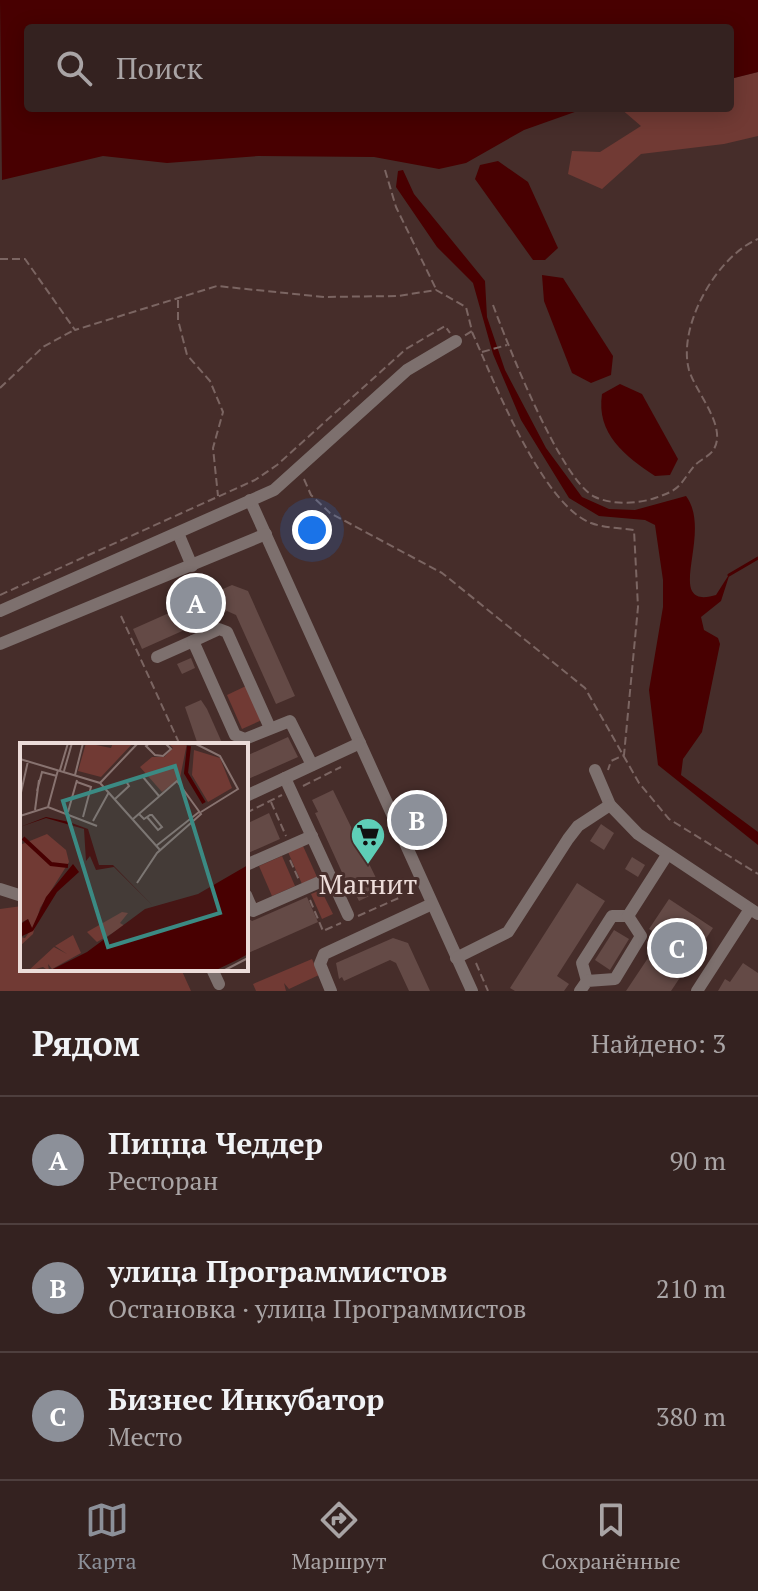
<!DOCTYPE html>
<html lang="ru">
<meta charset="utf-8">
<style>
:root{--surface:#342220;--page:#3f2f2d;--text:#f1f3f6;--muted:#a9a4a5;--line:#4e3f3e;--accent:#8c9099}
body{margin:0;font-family:"PT Serif",serif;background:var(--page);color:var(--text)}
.you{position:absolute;left:312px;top:530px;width:28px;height:28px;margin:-20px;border:6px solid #fff;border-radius:50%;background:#1a73e8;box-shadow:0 0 0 12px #1a73e833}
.badge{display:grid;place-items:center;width:52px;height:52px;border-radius:50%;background:var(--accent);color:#fff;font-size:26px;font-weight:700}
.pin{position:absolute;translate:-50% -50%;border:4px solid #fff;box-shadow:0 2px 8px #0006}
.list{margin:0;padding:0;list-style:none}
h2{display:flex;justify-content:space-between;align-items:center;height:104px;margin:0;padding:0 32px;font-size:34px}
h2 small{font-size:26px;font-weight:400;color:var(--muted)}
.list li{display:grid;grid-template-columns:52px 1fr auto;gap:24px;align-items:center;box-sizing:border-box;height:128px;padding:0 32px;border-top:2px solid var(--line)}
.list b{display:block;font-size:30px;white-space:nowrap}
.list p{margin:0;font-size:26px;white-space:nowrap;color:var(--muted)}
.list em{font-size:26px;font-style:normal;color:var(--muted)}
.icon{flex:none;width:44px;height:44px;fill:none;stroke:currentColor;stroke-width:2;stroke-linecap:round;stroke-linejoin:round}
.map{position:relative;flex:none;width:758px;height:991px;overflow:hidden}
.search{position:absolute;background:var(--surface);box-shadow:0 4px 20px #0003;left:24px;right:24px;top:24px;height:88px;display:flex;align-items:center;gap:20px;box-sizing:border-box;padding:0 28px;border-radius:8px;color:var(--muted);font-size:30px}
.sheet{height:488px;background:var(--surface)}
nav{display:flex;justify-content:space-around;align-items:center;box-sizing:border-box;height:112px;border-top:2px solid var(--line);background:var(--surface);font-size:22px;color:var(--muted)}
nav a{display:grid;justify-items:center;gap:4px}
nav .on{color:var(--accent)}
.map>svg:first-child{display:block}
.green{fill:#713a34}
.water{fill:#480001}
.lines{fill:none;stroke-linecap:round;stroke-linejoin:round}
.stream{stroke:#480001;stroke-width:3}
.building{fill:#644a46}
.path{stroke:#7b6562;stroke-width:2;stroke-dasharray:8 4;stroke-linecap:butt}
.minor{stroke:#7d706e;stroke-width:12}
.labels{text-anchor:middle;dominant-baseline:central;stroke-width:6;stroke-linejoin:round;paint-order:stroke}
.poi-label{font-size:28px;fill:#ecdcd9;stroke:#462d2a}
.inset-river{fill:none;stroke:#480001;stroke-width:4}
.inset-road{fill:none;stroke:#887370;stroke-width:2}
.view{fill:#3b8a83;fill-opacity:0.15;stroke:#3b8a83;stroke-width:4}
.inset-edge{fill:none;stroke:#ecdcd9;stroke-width:4}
</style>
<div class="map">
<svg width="758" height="991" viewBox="0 0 758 991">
<rect width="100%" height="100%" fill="#462d2a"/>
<g class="green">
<polygon points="758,72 758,136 724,144 641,154 602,189 568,174 572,151 600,152 641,126 620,108 730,108 730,79"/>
<polygon points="246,686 262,720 242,729 227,695"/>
<polygon points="303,846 317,877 302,884 288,852"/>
<polygon points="282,856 295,886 272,896 259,866"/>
<polygon points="321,890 333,914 322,919 311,894"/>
<polygon points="22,906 22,969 181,969 191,991 0,991 0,909"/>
<polygon points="312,959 319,975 289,989 284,983 286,991 256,991 253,984"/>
</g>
<g class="water">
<polygon points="0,0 758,0 758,72 730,79 730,28 28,28 28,108 586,108 524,130 466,163 439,169 374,157 258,156 167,163 103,156 2,180"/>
<polygon points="498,161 528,182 558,248 545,260 533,260 475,179 480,165"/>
<path d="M 403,170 L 414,194 L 485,281 L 487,317 L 505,370 L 546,448 L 582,497 L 609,509 L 635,510 L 686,496 C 707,524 683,574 692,591 C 697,600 708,597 716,595 L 730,573 L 721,601 L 701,617 L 704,630 L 718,638 L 720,644 L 702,732 L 683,759 L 681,775 L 758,832 L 758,845 L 658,765 L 649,690 L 663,607 L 663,580 L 655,525 L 645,520 L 599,516 L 569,498 L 521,420 L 493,354 L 473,283 L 437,247 L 396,187 L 398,171 Z"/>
<polygon points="542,275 563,278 613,356 611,375 591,383 572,373 544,301"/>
<path d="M 620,384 L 642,394 L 678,459 L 670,475 L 655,476 C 625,456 596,434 602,394 Z"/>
</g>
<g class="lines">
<polyline class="stream" points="729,575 758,558"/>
</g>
<g class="building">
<polygon points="232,585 248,591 295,696 276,704 236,615 227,611 142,649 133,629"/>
<polygon points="191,658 195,668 182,674 177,664"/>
<polygon points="201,700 207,709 223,745 198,745 185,707"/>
<polygon points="288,737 298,757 246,780 246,756"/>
<polygon points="333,790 376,878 373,879 378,892 359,901 353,889 350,890 315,813 318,812 312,800"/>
<polygon points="269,813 280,839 246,854 246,824"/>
<polygon points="601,824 614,833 604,850 590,841"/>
<polygon points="632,857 645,865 638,877 625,869"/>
<polygon points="577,883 605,901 557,976 569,984 564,991 515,991 510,988"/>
<polygon points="307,897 318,922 246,954 246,917 252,921"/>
<polygon points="669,899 713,928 671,991 626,991 662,937 649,929"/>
<polygon points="614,930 629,939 610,970 595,960"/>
<polygon points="393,938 408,943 430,991 409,991 396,963 390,960 344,981 342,977 339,979 336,963"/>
<polygon points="743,963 758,973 758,991 718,991 725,979 730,982"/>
</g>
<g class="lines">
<g class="path">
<polyline points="385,170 396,207 436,289"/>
<polyline points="0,259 25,259 75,330 217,286 324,297 398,296 436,290 466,307 472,331 464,336"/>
<polyline points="178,300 178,320 187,355 210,381 223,412 213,448 218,496"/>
<path d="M 493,305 C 507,343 561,481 595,497 C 612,505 638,504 655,498 C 682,489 678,486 695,465 C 700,460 710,456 714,449 C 727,426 696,393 689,370 C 677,326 717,256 758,239"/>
<path d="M 472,332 C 493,379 542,505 591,523 C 604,528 621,528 634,530 L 638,607 L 624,755 L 611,761 L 608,770"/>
<polyline points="482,352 507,345"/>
<polyline points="0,388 43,347 74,330"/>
<polyline points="304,479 311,495 330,513 442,573 585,688 639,783 669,819 758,874"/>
<polyline points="0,595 255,480 277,465 406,349 445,326 450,333"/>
<polyline points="121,616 180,745"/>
<polyline points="303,786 341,767"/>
<polyline points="271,802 286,836"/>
<polyline points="246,813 282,795"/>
<polyline points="290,860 299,880"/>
<polyline points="310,900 323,931 341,923"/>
<polyline points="358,916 401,897"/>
<polyline points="476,963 488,991"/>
</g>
<g class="minor">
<polyline points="250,500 472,991"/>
<polyline points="178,533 192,566"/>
<polyline points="0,611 274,490 407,370 456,341"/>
<polyline points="0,644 266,534"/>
<polyline points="157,657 193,641"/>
<polyline points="270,728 227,632 219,629 193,641 235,735 245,739 290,721 312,765"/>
<polyline points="595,770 610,805 638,834 758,914"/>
<polyline points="285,778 348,915"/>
<polyline points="246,796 360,743"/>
<polyline points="246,865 312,836"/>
<polyline points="0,889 22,896"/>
<polyline points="246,895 253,911 331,877"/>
<polyline points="456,958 508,932 568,839 578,826 610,805"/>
<polyline points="212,969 219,984"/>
<polyline points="587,981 582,963 612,916 628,916"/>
<polyline points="331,991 320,964 324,954 432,904"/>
<polyline points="580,991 587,981 615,979 641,936 628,916 667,855"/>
<polyline points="697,991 750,909"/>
</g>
</g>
<defs>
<g id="supermarket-pin" transform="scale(1.8)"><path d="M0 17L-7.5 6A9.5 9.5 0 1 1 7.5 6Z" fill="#5eceb7" stroke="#462d2a"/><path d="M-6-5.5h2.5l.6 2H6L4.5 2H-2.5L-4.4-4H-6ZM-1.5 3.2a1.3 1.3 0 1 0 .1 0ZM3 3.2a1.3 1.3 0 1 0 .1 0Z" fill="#111"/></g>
</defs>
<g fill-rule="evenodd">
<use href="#supermarket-pin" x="368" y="835"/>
</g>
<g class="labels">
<g class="poi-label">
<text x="368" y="883">Магнит</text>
</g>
</g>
<g transform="translate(20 743)">
<rect width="228" height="228" fill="#462d2a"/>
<path d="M 66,0 L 91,5 L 93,0 L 113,0 L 81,34 L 58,28 ZM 148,0 L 167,0 L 160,35 L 142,49 L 120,24 L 132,14 L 144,14 L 153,5 ZM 174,7 L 200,15 L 212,45 L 188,59 L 172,32 ZM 27,91 L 46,107 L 49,119 L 20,165 L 13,191 L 0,203 L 0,194 L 5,195 L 12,185 L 8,176 L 2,179 L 4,187 L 0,183 L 0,102 ZM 102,169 L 108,170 L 100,180 L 105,183 L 77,199 L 67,189 ZM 53,192 L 61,210 L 32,226 L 28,221 L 29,228 L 23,224 L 8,228 L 34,204 L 47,211 L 35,203 Z" fill="#713a34"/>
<path d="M 26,74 L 49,79 L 68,86 L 79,122 L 93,122 L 133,163 L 94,124 L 76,127 L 70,113 L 66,118 L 64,86 L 26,75 L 0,84 ZM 53,121 L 59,129 L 37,149 L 13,188 L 0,194 L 2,180 L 8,176 L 12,185 L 26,154 ZM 228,122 L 228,211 L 217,217 L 194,228 L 29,228 L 67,209 L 125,166 L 178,151 Z" fill="#480001"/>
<path class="inset-river" d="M 169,3 L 166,30 L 184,60M 3,95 L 31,121 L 48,123"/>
<path class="inset-road" d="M 130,0 L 126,3 L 135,12 L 143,13 L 151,6 L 145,0M 174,0 L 200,13 L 218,46 L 181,69M 0,16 L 80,40 L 140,107M 40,27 L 48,0M 44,28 L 52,0M 55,32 L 63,0M 123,34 L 139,53M 57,39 L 71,44 L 63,74M 80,40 L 118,0M 17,48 L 22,29 L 37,33M 0,54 L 8,18M 95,56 L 109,43 L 106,38M 28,64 L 38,27M 15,67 L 19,37M 48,69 L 57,37M 119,71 L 124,76 L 130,72 L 132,72 L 142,84 L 138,87 L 127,74M 0,73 L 28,64 L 77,83M 113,76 L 157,38 L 181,71 L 137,110 L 117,140M 73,78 L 89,49M 136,103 L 179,69M 203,228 L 228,215"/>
<path class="view" d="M 155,23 L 200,170 L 88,204 L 43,58 Z"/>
<rect width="228" height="228" class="inset-edge"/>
</g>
</svg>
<div class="you"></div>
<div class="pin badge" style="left:196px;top:603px">A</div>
<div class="pin badge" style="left:417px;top:820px">B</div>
<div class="pin badge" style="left:677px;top:948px">C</div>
<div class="search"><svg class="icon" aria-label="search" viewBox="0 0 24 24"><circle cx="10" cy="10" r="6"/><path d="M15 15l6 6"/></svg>Поиск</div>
</div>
<section class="sheet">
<h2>Рядом<small>Найдено: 3</small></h2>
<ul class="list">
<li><span class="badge">A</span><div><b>Пицца Чеддер</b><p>Ресторан</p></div><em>90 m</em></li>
<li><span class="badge">B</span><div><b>улица Программистов</b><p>Остановка · улица Программистов</p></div><em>210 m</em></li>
<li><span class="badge">C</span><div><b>Бизнес Инкубатор</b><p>Место</p></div><em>380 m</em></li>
</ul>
</section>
<nav>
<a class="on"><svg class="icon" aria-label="map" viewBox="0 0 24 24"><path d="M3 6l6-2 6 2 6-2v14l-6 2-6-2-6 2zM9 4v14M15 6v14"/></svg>Карта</a>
<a><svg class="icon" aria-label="directions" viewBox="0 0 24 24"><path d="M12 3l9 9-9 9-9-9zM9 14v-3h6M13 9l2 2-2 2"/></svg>Маршрут</a>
<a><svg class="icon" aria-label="saved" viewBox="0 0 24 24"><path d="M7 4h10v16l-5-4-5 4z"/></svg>Сохранённые</a>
</nav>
